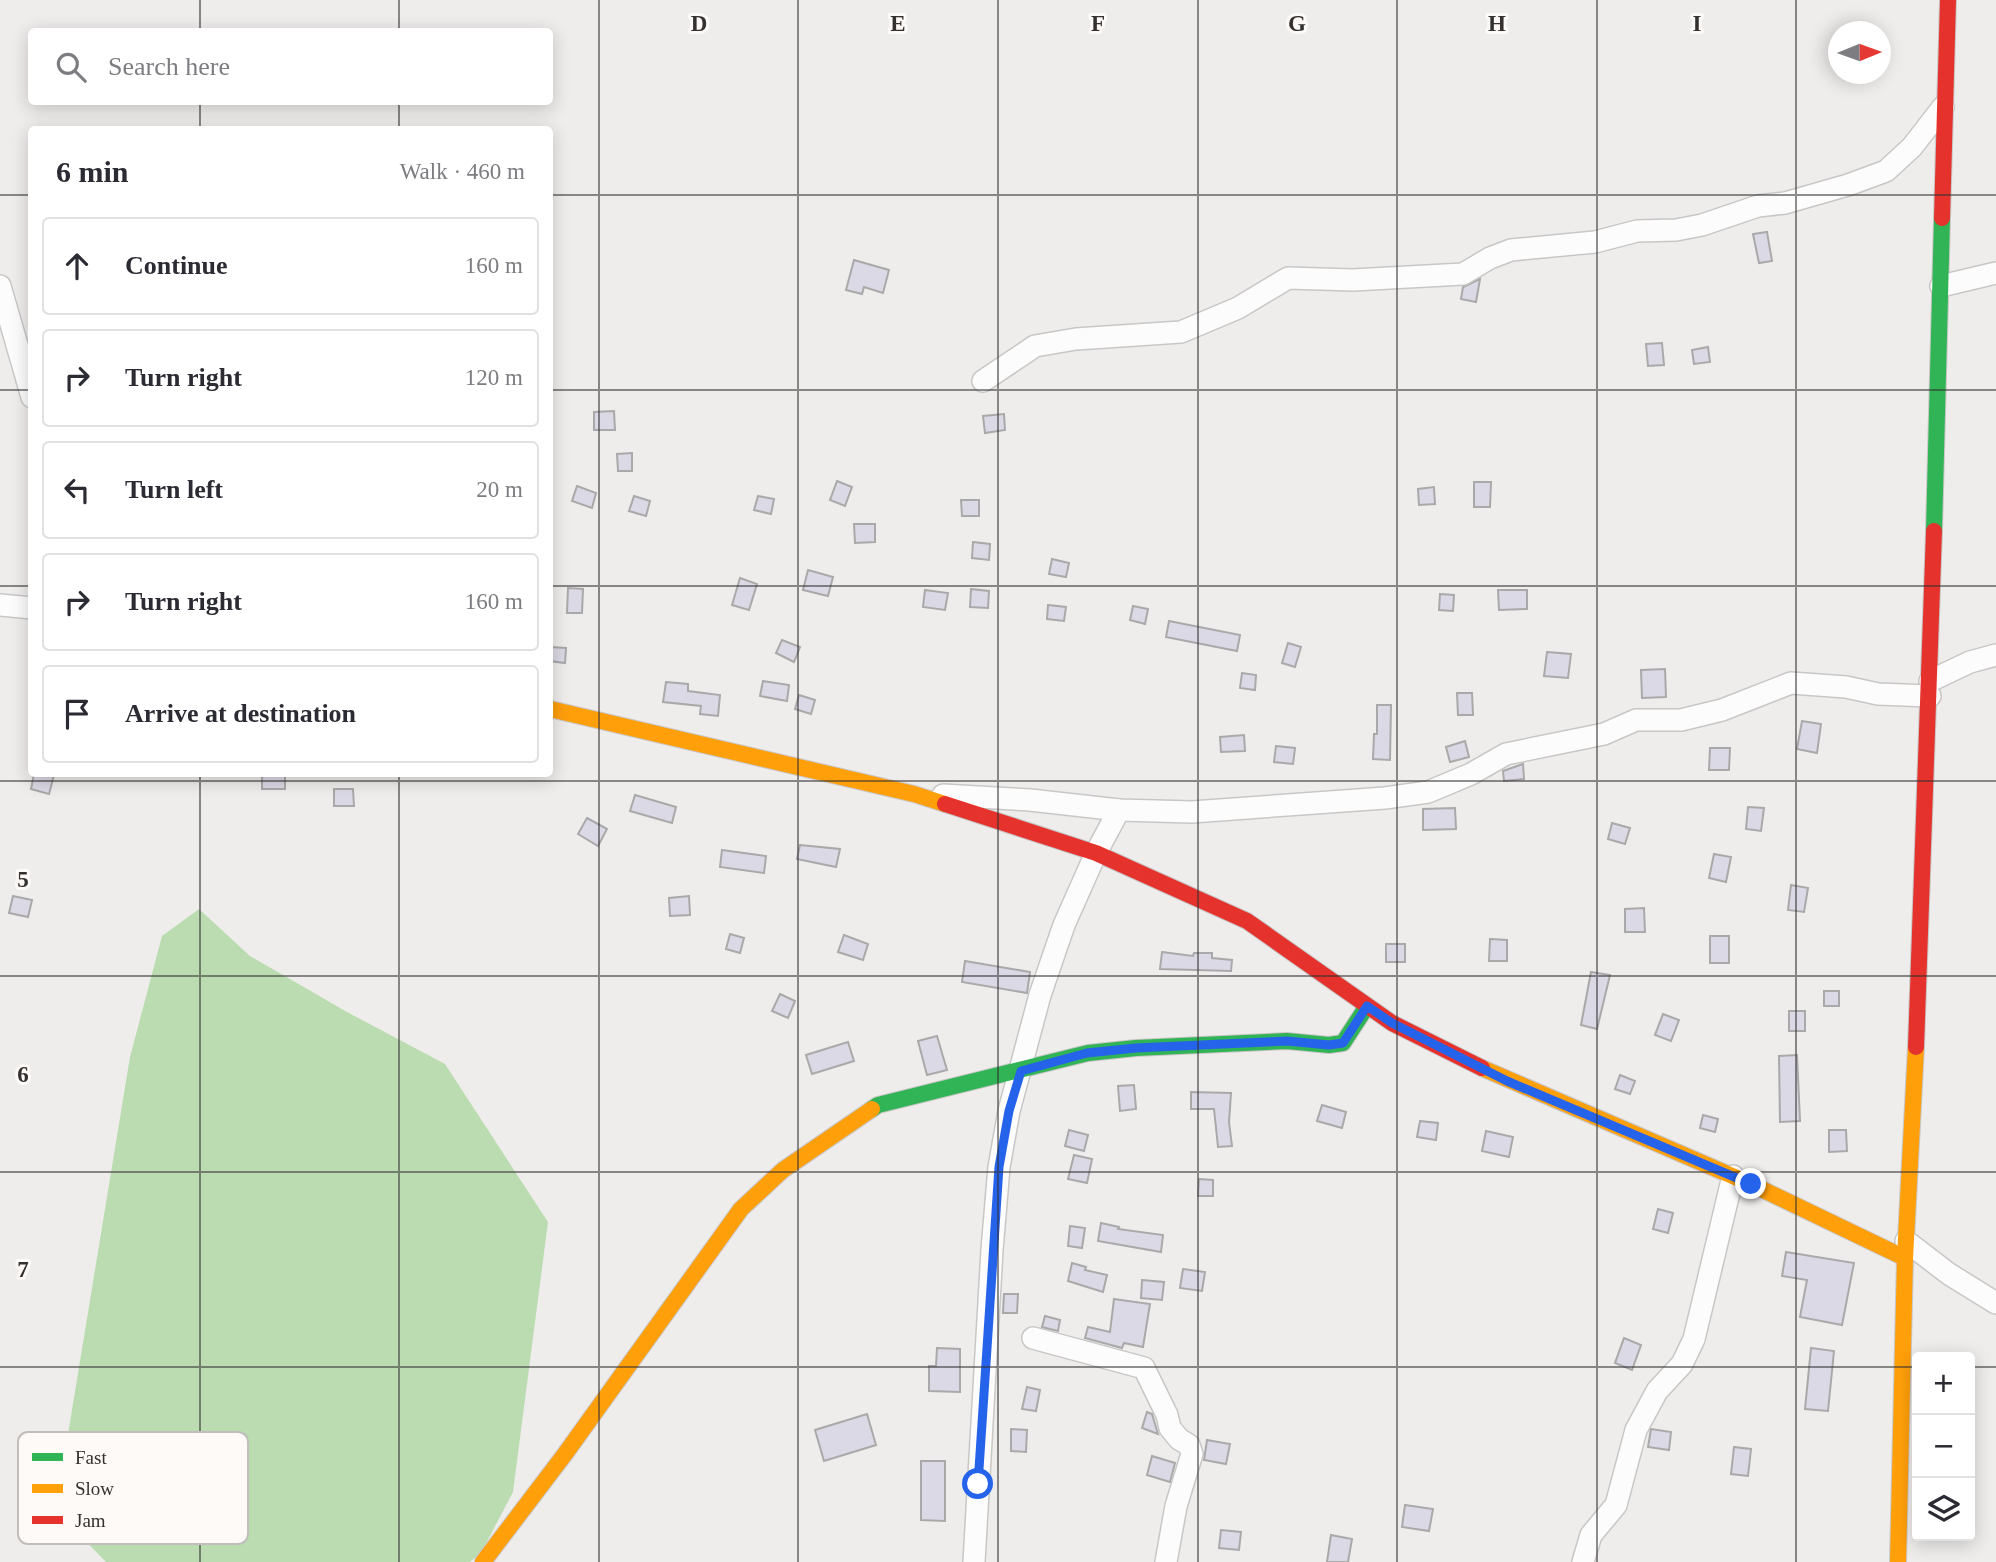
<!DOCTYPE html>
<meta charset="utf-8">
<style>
:root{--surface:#fff;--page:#f7f7f7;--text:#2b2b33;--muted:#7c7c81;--line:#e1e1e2}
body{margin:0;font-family:Georgia,serif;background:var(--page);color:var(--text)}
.controls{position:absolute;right:21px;bottom:21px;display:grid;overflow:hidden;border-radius:7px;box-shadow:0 4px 18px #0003}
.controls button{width:63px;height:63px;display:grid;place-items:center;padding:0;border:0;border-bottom:2px solid var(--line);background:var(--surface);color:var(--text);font:35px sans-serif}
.compass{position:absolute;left:1828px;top:21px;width:63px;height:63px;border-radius:50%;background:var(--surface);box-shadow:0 4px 18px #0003;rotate:89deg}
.stop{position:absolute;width:21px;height:21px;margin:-16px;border:5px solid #2563eb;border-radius:50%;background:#fff}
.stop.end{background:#2563eb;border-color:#fff;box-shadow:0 2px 7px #0008}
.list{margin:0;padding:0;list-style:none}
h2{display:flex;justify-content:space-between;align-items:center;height:91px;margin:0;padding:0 28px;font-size:30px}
h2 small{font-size:23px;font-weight:400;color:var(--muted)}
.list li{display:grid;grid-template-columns:46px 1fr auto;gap:21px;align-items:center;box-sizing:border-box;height:98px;margin:0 14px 14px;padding:0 14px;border:2px solid var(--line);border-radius:7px}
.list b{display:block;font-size:26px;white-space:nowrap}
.list em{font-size:23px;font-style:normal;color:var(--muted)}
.icon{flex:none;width:38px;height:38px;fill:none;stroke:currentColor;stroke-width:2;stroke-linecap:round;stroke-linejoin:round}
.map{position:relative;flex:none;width:1996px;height:1562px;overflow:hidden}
.search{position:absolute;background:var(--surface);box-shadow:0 4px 18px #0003;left:28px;top:28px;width:525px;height:77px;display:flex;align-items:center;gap:18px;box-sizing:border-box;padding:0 24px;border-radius:7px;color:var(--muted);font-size:26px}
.panel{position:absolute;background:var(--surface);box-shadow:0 4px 18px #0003;left:28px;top:126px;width:525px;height:651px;border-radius:7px}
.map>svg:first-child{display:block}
.forest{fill:#bbdcb1}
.building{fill:#dcd9e6;stroke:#aaa9a9;stroke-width:2}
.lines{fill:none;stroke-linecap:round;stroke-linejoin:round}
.street-casing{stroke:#c8c7c6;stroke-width:24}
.fast-casing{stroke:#c8c7c6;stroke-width:18}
.slow-casing{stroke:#c8c7c6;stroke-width:18}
.jam-casing{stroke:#c8c7c6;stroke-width:18}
.street{stroke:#fdfcfc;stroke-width:21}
.fast{stroke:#30b455;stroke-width:16}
.slow{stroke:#ff9f0a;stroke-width:16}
.jam{stroke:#e5322d;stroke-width:16}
.route{stroke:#2563eb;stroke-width:9}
.grid{fill:none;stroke:#333231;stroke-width:2;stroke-opacity:0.55}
.key{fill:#fefaf8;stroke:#c1bebc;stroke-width:2}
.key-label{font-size:19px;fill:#333231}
.grid-label{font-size:23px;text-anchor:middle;font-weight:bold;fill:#333231;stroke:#fefaf8;stroke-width:6;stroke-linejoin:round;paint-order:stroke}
</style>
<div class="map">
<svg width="1996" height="1562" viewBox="0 0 1996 1562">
<rect width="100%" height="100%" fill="#efedec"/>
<polygon class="forest" points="199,909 250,956 347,1012 445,1064 548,1222 513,1492 481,1553 470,1562 106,1562 31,1485 68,1434 130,1057 162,936"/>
<g class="building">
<polygon points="1767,232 1772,261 1759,263 1753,234"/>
<polygon points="854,260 889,270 883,293 864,287 862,294 846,290"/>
<polygon points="1480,279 1476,302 1461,299 1463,287"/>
<polygon points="1662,343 1664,365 1648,366 1646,344"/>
<polygon points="1708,347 1710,362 1694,364 1692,350"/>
<polygon points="614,411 615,430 594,430 594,412"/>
<polygon points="1004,414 1005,430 985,433 983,416"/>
<polygon points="632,453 632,471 618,471 617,454"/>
<polygon points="837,481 852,487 845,506 830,500"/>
<polygon points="1474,482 1491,482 1490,507 1474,507"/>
<polygon points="577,486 596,493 592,508 572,501"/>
<polygon points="1434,487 1435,504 1419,505 1418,489"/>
<polygon points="634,496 650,501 646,516 629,511"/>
<polygon points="758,496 774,499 771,514 754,510"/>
<polygon points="961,500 979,500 979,516 962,516"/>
<polygon points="854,524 875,524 875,542 855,543"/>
<polygon points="973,542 990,544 989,560 972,558"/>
<polygon points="1052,559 1069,563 1066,577 1049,574"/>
<polygon points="808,570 833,577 828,596 803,590"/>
<polygon points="740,578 757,584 749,610 732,605"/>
<polygon points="568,588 583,589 582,613 567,613"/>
<polygon points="971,589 989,591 988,608 970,607"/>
<polygon points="925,590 948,593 945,610 923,607"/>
<polygon points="1498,590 1527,590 1527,609 1499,610"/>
<polygon points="1440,594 1454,595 1453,611 1439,610"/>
<polygon points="1048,605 1066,607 1064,621 1047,619"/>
<polygon points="1133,606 1148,609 1145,624 1130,620"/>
<polygon points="1169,621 1240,635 1237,651 1166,637"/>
<polygon points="782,640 800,647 794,662 776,653"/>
<polygon points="1288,643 1301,647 1295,667 1282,663"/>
<polygon points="550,647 566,648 565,663 550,661"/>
<polygon points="1547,652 1571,654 1568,678 1544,676"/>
<polygon points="1665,669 1666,697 1642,698 1641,670"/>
<polygon points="1242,673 1256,675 1255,690 1240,688"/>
<polygon points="763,681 789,685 787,701 760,696"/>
<polygon points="666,682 688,684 688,691 720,695 718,716 700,714 701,706 663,702"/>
<polygon points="1457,693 1472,693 1473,715 1458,715"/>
<polygon points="799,695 815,700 811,714 795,709"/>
<polygon points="1377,705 1391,705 1390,760 1373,759 1374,734 1377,734"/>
<polygon points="1802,721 1821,724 1817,753 1797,749"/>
<polygon points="1244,735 1245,751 1221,752 1220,737"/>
<polygon points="1465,741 1469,757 1450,762 1446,747"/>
<polygon points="1276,746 1295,748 1293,764 1274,762"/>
<polygon points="1710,748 1730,748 1729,770 1709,770"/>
<polygon points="1523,764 1524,779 1504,781 1503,771"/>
<polygon points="34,774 54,775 49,794 31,789"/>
<rect x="262" y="774" width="23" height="15"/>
<polygon points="334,789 353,789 354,806 334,806"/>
<polygon points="635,795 676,807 672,823 630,811"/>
<polygon points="1748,807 1764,808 1761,831 1746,829"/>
<polygon points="1455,808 1456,829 1423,830 1423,809"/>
<polygon points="587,818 607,829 598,846 578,834"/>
<polygon points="1612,823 1630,828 1625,844 1608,839"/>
<polygon points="800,845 840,849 836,867 797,859"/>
<polygon points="722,850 766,856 764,873 720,867"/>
<polygon points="1714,854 1731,857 1726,882 1709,878"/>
<polygon points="1791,885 1808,888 1804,912 1788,910"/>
<polygon points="13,896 32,900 28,917 9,913"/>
<polygon points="689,896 690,915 670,916 669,898"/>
<polygon points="1644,908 1645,932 1625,932 1625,909"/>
<polygon points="730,934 744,938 740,953 726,949"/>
<polygon points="844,935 868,944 863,960 838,952"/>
<rect x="1710" y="936" width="19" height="27"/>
<polygon points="1490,939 1507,940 1507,961 1489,961"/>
<rect x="1386" y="944" width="19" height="18"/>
<polygon points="1162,952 1193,956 1194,953 1212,953 1212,958 1232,960 1231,971 1160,969"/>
<polygon points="965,961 1030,972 1027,993 962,982"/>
<polygon points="1591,972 1610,975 1597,1029 1581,1025"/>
<rect x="1824" y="991" width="15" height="15"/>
<polygon points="780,994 795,1001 788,1018 772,1011"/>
<rect x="1789" y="1011" width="16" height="20"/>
<polygon points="1663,1014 1679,1020 1671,1041 1655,1035"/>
<polygon points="937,1036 947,1070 927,1075 918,1041"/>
<polygon points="848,1042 854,1061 812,1074 806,1055"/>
<polygon points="1797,1055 1800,1121 1780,1122 1779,1056"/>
<polygon points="1620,1075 1635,1081 1630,1094 1615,1089"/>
<polygon points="1134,1085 1136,1109 1120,1111 1118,1086"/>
<polygon points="1191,1092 1231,1093 1229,1122 1232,1146 1218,1147 1214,1109 1191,1109"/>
<polygon points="1322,1105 1346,1112 1342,1128 1317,1121"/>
<polygon points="1703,1115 1718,1119 1715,1132 1700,1128"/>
<polygon points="1420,1121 1438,1123 1436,1140 1417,1137"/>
<polygon points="1069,1130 1088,1135 1084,1151 1065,1146"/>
<polygon points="1829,1130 1846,1130 1847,1151 1829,1152"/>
<polygon points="1486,1131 1513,1137 1509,1157 1482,1151"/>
<polygon points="1074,1155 1092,1159 1087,1183 1068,1179"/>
<polygon points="1199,1179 1213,1180 1213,1196 1198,1196"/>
<polygon points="1658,1209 1673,1213 1668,1233 1653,1229"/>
<polygon points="1101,1223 1119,1227 1118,1229 1163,1235 1161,1252 1098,1241"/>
<polygon points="1070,1226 1085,1228 1082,1248 1068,1246"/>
<polygon points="1786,1252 1854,1263 1842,1325 1800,1317 1807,1280 1782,1276"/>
<polygon points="1072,1263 1086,1267 1085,1270 1107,1275 1103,1292 1068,1281"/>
<polygon points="1183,1269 1205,1272 1202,1291 1180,1288"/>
<polygon points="1142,1280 1164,1282 1162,1300 1141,1298"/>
<polygon points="1004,1294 1018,1294 1017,1313 1003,1313"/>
<polygon points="1114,1299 1150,1304 1143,1347 1124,1343 1122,1348 1085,1338 1088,1327 1110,1332"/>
<polygon points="1045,1316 1060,1320 1058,1331 1042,1327"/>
<polygon points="1624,1338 1641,1345 1632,1370 1615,1363"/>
<polygon points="937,1348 960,1349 960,1392 929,1391 929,1366 936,1366"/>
<polygon points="1811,1348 1834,1351 1828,1411 1805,1409"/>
<polygon points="1027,1387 1040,1390 1036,1411 1022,1409"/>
<polygon points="1147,1412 1152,1414 1158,1434 1142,1428"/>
<polygon points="867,1414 876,1445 824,1461 815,1430"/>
<polygon points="1011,1429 1027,1430 1026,1452 1011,1451"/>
<polygon points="1651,1429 1671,1432 1669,1450 1648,1447"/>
<polygon points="1207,1440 1230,1444 1226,1464 1204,1460"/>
<polygon points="1734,1447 1751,1449 1748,1476 1731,1474"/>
<polygon points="1152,1456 1175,1463 1170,1482 1147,1475"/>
<polygon points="921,1461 945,1461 945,1521 921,1520"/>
<polygon points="1405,1505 1433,1509 1429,1531 1402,1527"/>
<polygon points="1221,1530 1241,1532 1239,1550 1219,1548"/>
<polygon points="1331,1535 1352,1539 1348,1562 1327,1562"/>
</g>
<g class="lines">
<g class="street-casing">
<g id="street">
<polyline points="0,286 32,397"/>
<polyline points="1941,286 1996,273"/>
<polyline points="983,381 1035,346 1076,339 1181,332 1238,308 1288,278 1353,280 1463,274 1490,258 1511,250 1595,242 1637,231 1676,230 1702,225 1758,206 1785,203 1848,185 1886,171 1912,147 1943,107"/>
<polyline points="0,605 32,608"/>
<polyline points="1930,681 1970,662 1996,655"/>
<polyline points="943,795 1030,800 1119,810 1192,812 1385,798 1428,792 1471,774 1506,754 1604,734 1636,720 1681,720 1722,710 1791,683 1846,687 1878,694 1930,696"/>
<polyline points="1906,1241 1949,1274 1996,1303"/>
<polyline points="1033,1338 1144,1368 1167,1415 1170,1428 1179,1439 1189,1445 1192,1454 1176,1506 1166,1562"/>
<polyline points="974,1562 992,1250 999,1167 1009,1111 1040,995 1064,925 1096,853 1119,810"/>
<polyline points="1583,1562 1591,1535 1616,1505 1636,1430 1657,1391 1682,1364 1694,1339 1733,1176"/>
</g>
</g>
<g class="fast-casing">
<g id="fast">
<polyline points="1934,531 1942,218"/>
<polyline points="872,1109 878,1105 1088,1053 1136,1048 1287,1041 1329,1045 1343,1043 1367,1006"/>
</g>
</g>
<g class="slow-casing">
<g id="slow">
<polyline points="550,709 914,794 945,804"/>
<polyline points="1482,1068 1751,1184 1905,1258"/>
<polyline points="483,1562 565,1454 741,1209 783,1170 872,1109"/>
<polyline points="1898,1562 1905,1258 1916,1047"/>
</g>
</g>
<g class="jam-casing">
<g id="jam">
<polyline points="1942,218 1948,0"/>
<polyline points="945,804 1096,853 1247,921 1392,1023 1482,1068"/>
<polyline points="1916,1047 1934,531"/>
</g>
</g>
<use href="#street" class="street"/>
<use href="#fast" class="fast"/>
<use href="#slow" class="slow"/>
<use href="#jam" class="jam"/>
</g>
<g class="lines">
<polyline class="route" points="978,1484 999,1167 1009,1111 1021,1071 1087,1053 1136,1048 1287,1041 1329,1045 1343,1043 1367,1006 1392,1023 1507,1081 1751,1184"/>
</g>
<path class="grid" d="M 200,0 L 200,32M 399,0 L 399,32M 599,0 L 599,1562M 798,0 L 798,1562M 998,0 L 998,1562M 1198,0 L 1198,1562M 1397,0 L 1397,1562M 1597,0 L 1597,1562M 1796,0 L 1796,1562M 200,102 L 200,130M 399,102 L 399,130M 0,195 L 32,195M 550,195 L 1996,195M 0,390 L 32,390M 550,390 L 1996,390M 0,586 L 32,586M 550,586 L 1996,586M 200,774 L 200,1562M 399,774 L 399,1562M 0,781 L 1996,781M 0,976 L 1996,976M 0,1172 L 1996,1172M 0,1367 L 1917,1367M 1970,1367 L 1996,1367"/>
<rect x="18" y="1432" width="230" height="112" rx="10" class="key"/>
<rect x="32" y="1453" width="31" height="8" fill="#30b455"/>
<rect x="32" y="1484" width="31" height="9" fill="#ff9f0a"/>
<rect x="32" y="1516" width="31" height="8" fill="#e5322d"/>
<g class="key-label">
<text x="75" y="1464">Fast</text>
<text x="75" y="1495">Slow</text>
<text x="75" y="1527">Jam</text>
</g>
<g class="grid-label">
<text x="699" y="31">D</text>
<text x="898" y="31">E</text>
<text x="1098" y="31">F</text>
<text x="1297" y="31">G</text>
<text x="1497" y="31">H</text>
<text x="1697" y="31">I</text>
<text x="23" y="887">5</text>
<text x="23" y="1082">6</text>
<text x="23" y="1277">7</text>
</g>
</svg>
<div class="controls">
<button>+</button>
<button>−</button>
<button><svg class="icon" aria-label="layers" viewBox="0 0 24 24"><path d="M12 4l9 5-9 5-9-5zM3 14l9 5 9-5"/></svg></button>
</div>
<svg class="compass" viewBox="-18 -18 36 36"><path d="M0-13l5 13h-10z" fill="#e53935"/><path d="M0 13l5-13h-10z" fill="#7c7c81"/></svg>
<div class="stop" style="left:978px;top:1484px"></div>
<div class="stop end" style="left:1751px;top:1184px"></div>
<div class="search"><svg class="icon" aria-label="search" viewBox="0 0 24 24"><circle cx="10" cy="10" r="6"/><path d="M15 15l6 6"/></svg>Search here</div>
<section class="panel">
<h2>6 min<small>Walk · 460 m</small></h2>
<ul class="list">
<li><svg class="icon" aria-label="ahead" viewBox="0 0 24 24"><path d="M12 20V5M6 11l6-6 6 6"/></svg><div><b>Continue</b></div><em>160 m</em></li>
<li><svg class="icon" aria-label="right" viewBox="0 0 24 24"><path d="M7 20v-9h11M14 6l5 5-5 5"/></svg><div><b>Turn right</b></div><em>120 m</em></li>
<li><svg class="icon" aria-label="left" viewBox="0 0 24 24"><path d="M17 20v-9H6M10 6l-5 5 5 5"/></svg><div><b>Turn left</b></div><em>20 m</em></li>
<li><svg class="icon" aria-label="right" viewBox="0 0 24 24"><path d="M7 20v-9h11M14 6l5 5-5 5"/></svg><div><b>Turn right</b></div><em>160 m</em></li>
<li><svg class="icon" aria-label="arrive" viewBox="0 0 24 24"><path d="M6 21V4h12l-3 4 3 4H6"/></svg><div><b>Arrive at destination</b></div></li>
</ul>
</section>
</div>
